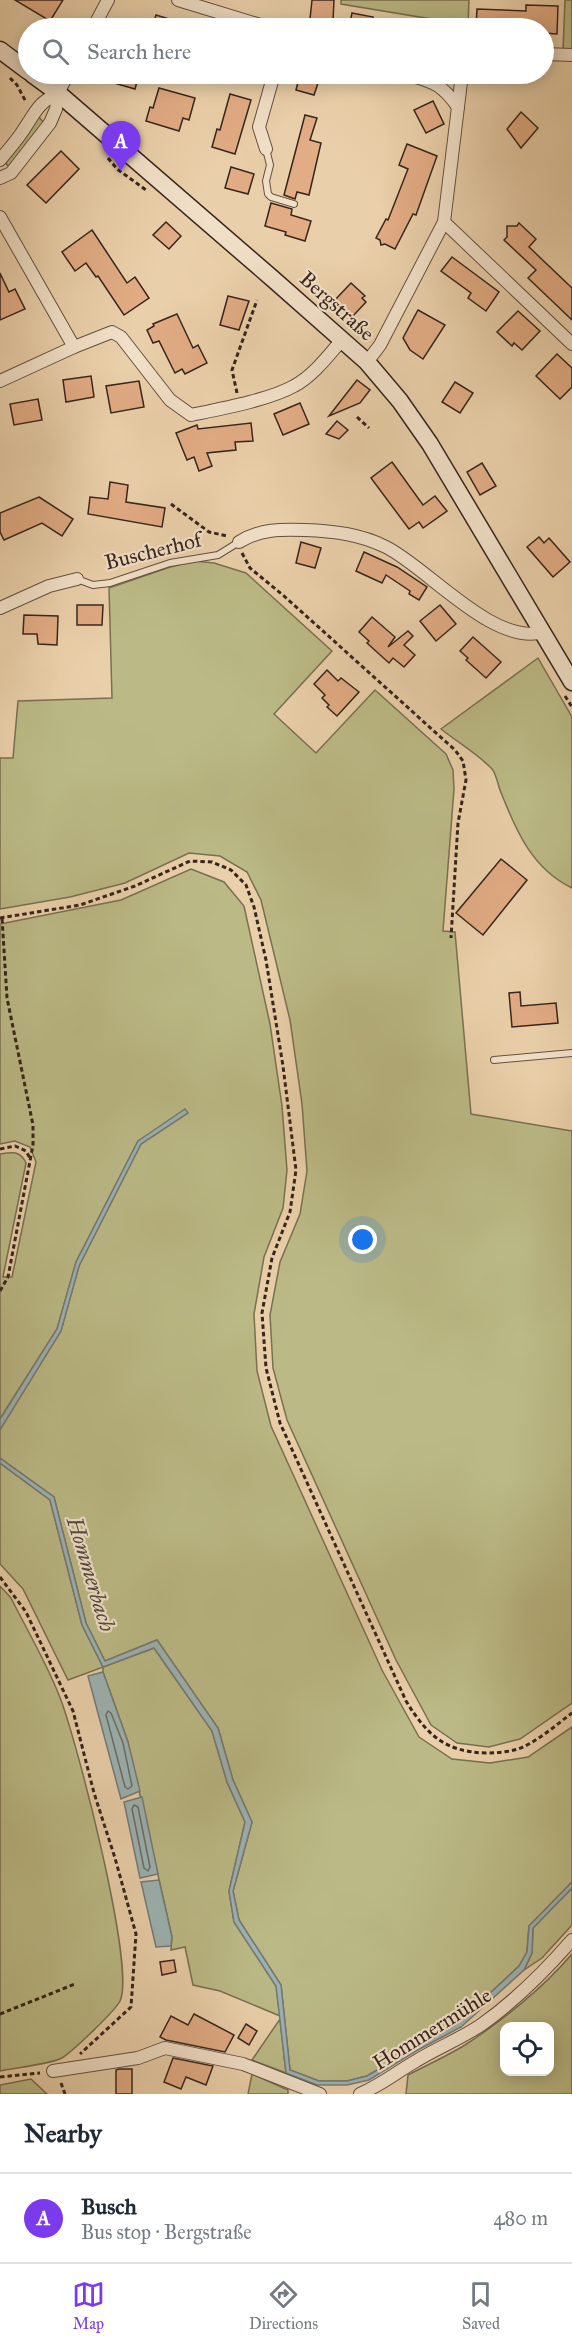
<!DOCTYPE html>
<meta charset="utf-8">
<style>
:root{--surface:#fff;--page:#f2f2f3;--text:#1f2937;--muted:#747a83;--line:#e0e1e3;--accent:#7c3aed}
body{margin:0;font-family:"IM FELL Great Primer",serif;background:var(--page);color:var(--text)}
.controls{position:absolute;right:18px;bottom:18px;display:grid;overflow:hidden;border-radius:12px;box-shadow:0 3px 15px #0003}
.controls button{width:54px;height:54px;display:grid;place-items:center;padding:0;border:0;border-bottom:2px solid var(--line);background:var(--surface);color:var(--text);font:30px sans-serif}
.you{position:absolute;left:363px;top:1240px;width:21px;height:21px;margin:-15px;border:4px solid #fff;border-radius:50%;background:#1a73e8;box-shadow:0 0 0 9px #1a73e833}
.badge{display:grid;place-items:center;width:39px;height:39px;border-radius:50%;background:var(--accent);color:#fff;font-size:20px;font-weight:700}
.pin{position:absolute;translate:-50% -50px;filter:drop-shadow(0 2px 3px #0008)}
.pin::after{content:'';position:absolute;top:32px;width:21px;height:18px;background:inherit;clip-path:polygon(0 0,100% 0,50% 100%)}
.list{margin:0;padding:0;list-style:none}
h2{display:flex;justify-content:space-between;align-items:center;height:78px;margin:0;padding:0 24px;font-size:26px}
h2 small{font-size:20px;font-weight:400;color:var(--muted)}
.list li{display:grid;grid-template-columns:39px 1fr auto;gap:18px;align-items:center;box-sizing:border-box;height:90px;padding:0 24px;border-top:2px solid var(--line)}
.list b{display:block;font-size:22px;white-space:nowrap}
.list p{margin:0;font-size:20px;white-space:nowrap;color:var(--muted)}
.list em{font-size:20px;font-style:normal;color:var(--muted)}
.icon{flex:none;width:33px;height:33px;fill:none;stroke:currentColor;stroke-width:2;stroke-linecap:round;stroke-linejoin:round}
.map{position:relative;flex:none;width:572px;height:2094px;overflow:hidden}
.search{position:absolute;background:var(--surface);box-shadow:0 3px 15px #0003;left:18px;right:18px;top:18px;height:66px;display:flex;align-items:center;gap:15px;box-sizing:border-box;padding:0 21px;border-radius:33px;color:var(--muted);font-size:22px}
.sheet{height:168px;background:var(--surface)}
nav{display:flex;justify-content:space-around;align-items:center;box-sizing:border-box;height:84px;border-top:2px solid var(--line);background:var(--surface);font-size:16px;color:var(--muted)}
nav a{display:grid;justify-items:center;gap:3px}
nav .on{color:var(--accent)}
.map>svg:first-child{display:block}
.green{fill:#bbba86;stroke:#797051;stroke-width:1.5;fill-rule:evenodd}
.water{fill:#9cb4b4;stroke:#747b77;stroke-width:1.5}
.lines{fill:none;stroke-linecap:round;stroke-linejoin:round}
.shore{stroke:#6a6c68;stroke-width:1.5}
.building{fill:#e2ac84;stroke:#37251c;stroke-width:1.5}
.service-casing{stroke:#645040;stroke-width:8}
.minor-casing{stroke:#645040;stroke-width:14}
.secondary-casing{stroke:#37251c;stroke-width:19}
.path{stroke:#37251c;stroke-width:3;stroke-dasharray:4.5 3;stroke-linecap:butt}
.service{stroke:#f1e0c8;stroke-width:6}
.minor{stroke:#f1e0c8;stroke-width:12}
.secondary{stroke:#f1e0c8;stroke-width:16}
.labels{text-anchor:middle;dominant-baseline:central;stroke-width:4.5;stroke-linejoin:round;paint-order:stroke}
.street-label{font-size:21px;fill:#37251c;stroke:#f1e0c8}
.water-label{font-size:22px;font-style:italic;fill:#504942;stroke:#f1e0c8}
</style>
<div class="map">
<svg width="572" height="2094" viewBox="0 0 572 2094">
<rect width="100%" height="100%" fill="#ead0aa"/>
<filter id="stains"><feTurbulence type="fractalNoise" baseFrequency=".00333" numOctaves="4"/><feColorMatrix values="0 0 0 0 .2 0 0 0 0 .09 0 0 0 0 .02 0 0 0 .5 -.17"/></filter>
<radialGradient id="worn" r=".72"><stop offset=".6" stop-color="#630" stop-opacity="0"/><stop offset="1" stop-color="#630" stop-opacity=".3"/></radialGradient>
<g class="green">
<polygon points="341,0 469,0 468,25 341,4"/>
<polygon points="565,0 572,0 572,51 563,51"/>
<polygon points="38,116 44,123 9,166 7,165 5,160"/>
<polygon points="195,561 214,563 246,573 332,651 274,714 316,753 375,690 446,754 453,770 454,789 443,931 455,932 471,1114 572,1131 572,1703 520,1739 489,1747 457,1743 431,1725 396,1660 287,1420 273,1368 270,1315 280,1262 300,1214 307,1171 302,1104 290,1020 261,900 247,872 220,856 189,853 125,883 70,897 0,909 0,758 13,758 18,701 112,698 109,588 170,567"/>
<path d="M 538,658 L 572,717 L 572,888 C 533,869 517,833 502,795 C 498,787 497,775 492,769 C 478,754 457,742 441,729 Z"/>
<path d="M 191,869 L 224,882 L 244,906 L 270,1024 L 282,1106 L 287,1170 L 283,1208 L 264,1257 L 254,1314 L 257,1371 L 271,1426 L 382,1670 L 419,1737 L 452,1759 L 490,1763 L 528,1757 L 572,1727 L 572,1882 L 529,1926 L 527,1952 L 519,1966 L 457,2024 L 367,2076 L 347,2081 L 319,2081 L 290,2070 L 281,1985 L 239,1920 L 233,1891 L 252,1822 L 233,1780 L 218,1728 L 157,1640 L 105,1661 L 86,1623 L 54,1497 L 0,1458 L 0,1430 L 3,1423 L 61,1331 L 79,1266 L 141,1144 L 187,1113 L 138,1141 L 76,1262 L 57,1329 L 0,1419 L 0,1154 C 12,1152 20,1150 26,1163 L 3,1277 L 12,1277 L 36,1162 L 30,1147 L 15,1141 L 0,1144 L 0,924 L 121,900 Z"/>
<polygon points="0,1463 50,1500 82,1625 103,1667 154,1648 212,1731 227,1782 245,1822 229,1891 234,1922 276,1986 280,2016 220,1991 193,1985 185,1947 171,1950 172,1937 128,1742 103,1672 103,1667 68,1680 23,1589 0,1564"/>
<path d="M 0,1586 L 11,1598 C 27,1630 46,1662 59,1695 C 76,1737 136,1968 120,2001 C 115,2011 73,2051 62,2058 C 51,2064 14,2068 0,2071 Z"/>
<polygon points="572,1888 572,1925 542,1958 524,1970 532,1953 533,1928"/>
<path d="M 572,1954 L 572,2094 L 406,2094 L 408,2075 C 427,2065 447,2056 465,2045 C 502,2021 544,1987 572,1954 ZM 504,2026 L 550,2026 L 550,2072 L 504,2072 Z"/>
<polygon points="280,2019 286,2073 252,2060"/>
<polygon points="252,2074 288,2090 288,2094 248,2094"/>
<polygon points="31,2079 47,2094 0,2094 0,2085"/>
</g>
<g class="water">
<polygon points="185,1109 188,1113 141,1144 79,1266 61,1331 0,1430 0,1419 57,1329 76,1262 138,1141"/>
<polygon points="0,1458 54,1497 86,1623 105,1661 157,1640 218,1728 233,1780 252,1822 233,1891 239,1920 281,1985 290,2070 319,2081 347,2081 367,2076 457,2024 519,1966 527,1952 529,1926 572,1882 572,1888 533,1928 532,1953 524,1970 461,2027 416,2051 369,2080 347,2085 317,2085 286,2073 276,1986 234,1922 229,1891 245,1822 227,1782 212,1731 154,1648 103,1667 82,1625 50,1500 0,1463"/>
<polygon points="103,1672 128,1742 140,1791 121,1799 88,1676"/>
<polygon points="142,1797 158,1874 140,1878 124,1802"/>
<polygon points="159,1880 172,1937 171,1946 156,1947 141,1882"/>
</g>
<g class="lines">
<g class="shore">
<polygon points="108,1711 111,1713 123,1743 132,1786 128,1789 125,1787 106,1715"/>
<polygon points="134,1805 138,1807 150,1867 148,1871 144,1868 132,1809"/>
</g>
</g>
<g class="building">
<polygon points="15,0 63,0 50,21"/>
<polygon points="312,0 334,0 333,21 310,19"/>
<polygon points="526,5 558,6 557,34 543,33 543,28 476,28 477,9 526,11"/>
<polygon points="352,13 373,17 371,28 349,28"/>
<polygon points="156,15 192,26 191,28 152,28"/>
<polygon points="93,74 139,74 135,89 93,77"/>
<polygon points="300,74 321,74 314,95 296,90"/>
<polygon points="159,88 195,98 189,120 183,118 179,131 146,121 150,107 153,108"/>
<polygon points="230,94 251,100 235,154 212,147 217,129 220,130"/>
<polygon points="433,101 444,124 426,133 414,110"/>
<polygon points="521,112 538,128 521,148 507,129"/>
<polygon points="305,115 317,118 310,140 321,143 309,195 297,192 295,199 284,195"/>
<polygon points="407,144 437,156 416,215 413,214 395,249 385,244 381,245 380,240 376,238 386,219 388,220 408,169 399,165"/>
<polygon points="61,151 79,169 46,203 27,185"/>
<polygon points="231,167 254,174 248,194 225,188"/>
<polygon points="271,203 292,209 291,215 311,221 305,241 285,235 286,232 265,226"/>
<polygon points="166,222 181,236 169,249 153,235"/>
<polygon points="519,223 536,239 529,247 572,288 572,320 528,278 536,270 504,240 507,237 507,226 517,226"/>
<polygon points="92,230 127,283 135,277 149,298 124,315 98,276 96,277 86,263 75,271 62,252"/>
<polygon points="452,257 499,292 486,311 468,298 471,293 441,271"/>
<polygon points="0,273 9,292 15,289 25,309 0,320"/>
<polygon points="351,283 365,296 362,298 366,302 352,317 334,301"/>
<polygon points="228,296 249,301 239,330 220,325"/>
<polygon points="418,310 445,325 423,359 410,350 403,338"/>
<polygon points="518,311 540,331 522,350 514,343 512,346 497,332"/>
<polygon points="177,314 193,348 198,345 207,363 185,374 182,369 175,373 159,341 153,343 147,330 154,326 153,324"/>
<polygon points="557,354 572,368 572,387 560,399 536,376"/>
<polygon points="91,376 94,397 66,402 63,380"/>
<polygon points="357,380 370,390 360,403 329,416"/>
<polygon points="139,381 144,407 111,413 106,386"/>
<polygon points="455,382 473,393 460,413 442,402"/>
<polygon points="38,399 42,420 14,425 10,404"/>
<polygon points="300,403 309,424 283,435 274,414"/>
<polygon points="337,421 348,430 339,439 326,434"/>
<polygon points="251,423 253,441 235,442 236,450 207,453 212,466 199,471 194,457 187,460 176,433 197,425 198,429"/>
<polygon points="392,462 423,505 435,496 447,511 423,528 419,522 409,529 371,478"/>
<polygon points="482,463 496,486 480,495 467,472"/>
<polygon points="110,482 128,485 126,502 165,508 162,527 88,514 90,497 108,499"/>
<polygon points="39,497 73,519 62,536 42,523 4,540 0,532 0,513"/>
<polygon points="539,537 544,543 549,538 570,562 553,577 527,547"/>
<polygon points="301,542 321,548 315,568 296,563"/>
<polygon points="364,552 397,567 427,587 419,600 409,594 410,591 386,575 382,583 356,571"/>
<polygon points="77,605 103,605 102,625 77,625"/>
<polygon points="440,605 456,624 436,641 420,621"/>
<polygon points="24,615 58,616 57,645 38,644 37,634 23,634"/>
<polygon points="372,617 395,637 388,647 408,631 413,636 404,645 415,655 404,667 393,658 389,663 367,643 369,641 359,632"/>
<polygon points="473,637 501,662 486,678 466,660 468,658 460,651"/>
<polygon points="327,670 338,681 341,678 359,692 337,716 327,707 329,705 322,698 325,695 314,684"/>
<polygon points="501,859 527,880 483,935 456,913"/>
<polygon points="520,992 521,1006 556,1003 558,1023 512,1027 509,993"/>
<polygon points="174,1960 176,1972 162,1975 160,1962"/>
<polygon points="194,2014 234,2035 225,2052 166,2040 160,2037 171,2016 188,2025"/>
<polygon points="246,2024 257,2031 249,2045 238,2038"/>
<polygon points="173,2058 213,2066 206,2085 186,2077 181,2089 164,2082"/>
<polygon points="119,2069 132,2069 132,2094 116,2094 116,2070"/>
</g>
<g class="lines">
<g class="service-casing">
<g id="service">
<polyline points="266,149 270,165 266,181 268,194 271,197 294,204"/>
<polyline points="77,579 93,585 110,583 170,563 218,555 239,542"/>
<polyline points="494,1060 572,1053"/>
</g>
</g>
<g class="minor-casing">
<g id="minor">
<polyline points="178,0 270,28"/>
<polyline points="93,28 108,0"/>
<polyline points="544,54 572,55"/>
<path d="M 406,74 C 433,82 441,83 458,107"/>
<polyline points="266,149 259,127 274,74"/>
<path d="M 0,160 C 9,149 19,138 26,126 C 37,109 40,102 58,93"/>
<polyline points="0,178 11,173 50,123 56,109 58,93 68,74"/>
<polyline points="0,217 74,347"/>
<polyline points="444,222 572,344"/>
<polyline points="367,362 380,345 444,222 462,74"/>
<path d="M 0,381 L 74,347 L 112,332 L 121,337 L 170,400 L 191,415 C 220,409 269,400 294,386 C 313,376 328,356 341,341"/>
<path d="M 239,542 C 260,529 281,529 305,530 C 333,531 360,534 386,547 C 428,568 493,646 543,632"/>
<polyline points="0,608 49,586 77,579"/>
<polyline points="53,2071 138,2058 165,2048 243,2064 320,2094"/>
<path d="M 360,2094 C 381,2085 397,2072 416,2061 C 437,2048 460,2039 481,2025 C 515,2001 545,1971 572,1940"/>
</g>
</g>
<g class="secondary-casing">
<g id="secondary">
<polyline points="0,50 28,71"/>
<polyline points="32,74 58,93 273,279 367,362 400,401 430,444 572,682"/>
</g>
</g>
<g class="path">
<polyline points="10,78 17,85 26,102"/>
<polyline points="108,158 117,169 146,190"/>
<polyline points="237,393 232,370 257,300"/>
<polyline points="357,417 369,428"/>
<polyline points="171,504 209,532 227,536"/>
<polyline points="242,553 250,568 284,596 455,750 463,761 466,780 458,823 451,938"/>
<polyline points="565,696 572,707"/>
<path d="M 0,918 L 80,905 L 135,886 L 190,861 L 212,862 L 231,870 L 246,885 L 254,907 L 266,960 L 283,1066 L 296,1170 L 290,1212 L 272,1258 L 262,1313 L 266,1368 L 280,1423 L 406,1701 C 427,1735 445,1752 486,1753 C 497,1753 508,1752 518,1749 C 537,1742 556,1725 572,1713"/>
<polyline points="0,1149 15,1146 26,1151 31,1160"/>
<polyline points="0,1291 8,1277 33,1145 33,1125 7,998 2,918"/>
<polyline points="0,1577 26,1612 73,1711 94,1793 115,1858 136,1934 131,2007 80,2054"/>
<polyline points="0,2014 75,1984"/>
<polyline points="0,2077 40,2073"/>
<polyline points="61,2083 65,2094"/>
</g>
<use href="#service" class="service"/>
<use href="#minor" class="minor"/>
<use href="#secondary" class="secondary"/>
</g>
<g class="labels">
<g class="street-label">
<text transform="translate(337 306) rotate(42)">Bergstraße</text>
<text transform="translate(153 551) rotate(-14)">Buscherhof</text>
<text transform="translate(432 2029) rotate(-32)">Hommermühle</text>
</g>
<g class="water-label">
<text transform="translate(91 1574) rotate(73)">Hommerbach</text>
</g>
</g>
<rect width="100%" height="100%" filter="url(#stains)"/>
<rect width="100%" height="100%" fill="url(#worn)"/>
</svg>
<div class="controls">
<button><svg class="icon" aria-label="locate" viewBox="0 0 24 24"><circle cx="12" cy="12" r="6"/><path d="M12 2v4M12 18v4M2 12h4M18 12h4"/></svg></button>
</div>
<div class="you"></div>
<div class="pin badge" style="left:121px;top:171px">A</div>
<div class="search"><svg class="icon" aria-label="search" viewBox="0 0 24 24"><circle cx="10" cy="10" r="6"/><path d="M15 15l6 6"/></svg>Search here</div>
</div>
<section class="sheet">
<h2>Nearby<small></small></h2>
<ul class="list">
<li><span class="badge">A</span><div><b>Busch</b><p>Bus stop · Bergstraße</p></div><em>480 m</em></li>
</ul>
</section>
<nav>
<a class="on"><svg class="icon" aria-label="map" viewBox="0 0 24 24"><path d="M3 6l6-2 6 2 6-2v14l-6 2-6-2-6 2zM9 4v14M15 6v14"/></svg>Map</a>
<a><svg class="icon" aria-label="directions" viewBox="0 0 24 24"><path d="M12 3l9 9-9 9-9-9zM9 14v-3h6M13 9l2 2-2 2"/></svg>Directions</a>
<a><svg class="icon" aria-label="saved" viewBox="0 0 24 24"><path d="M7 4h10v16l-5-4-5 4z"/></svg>Saved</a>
</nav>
